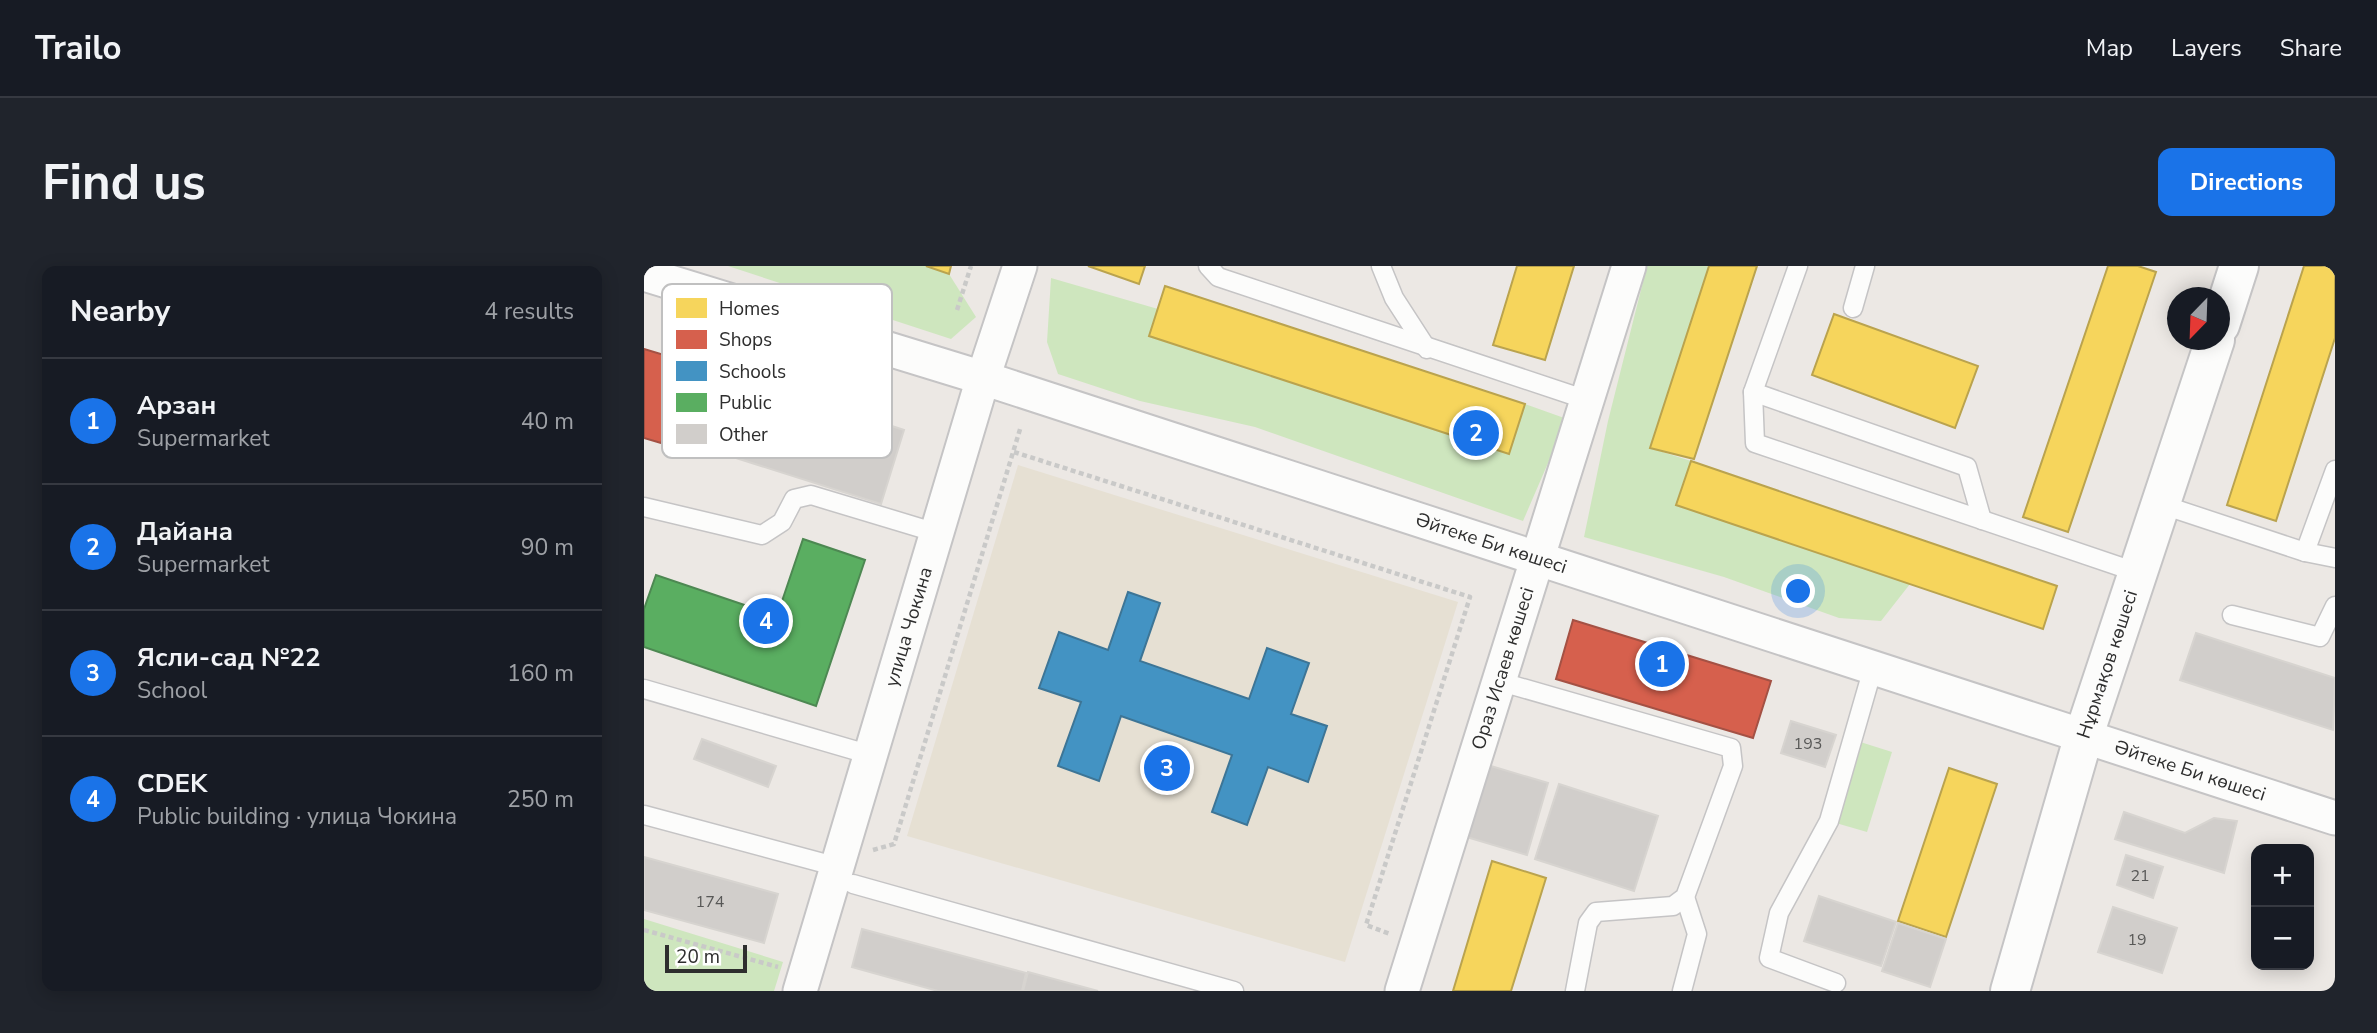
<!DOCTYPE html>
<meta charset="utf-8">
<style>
:root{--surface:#171b24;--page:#20242c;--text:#f1f3f6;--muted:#9ea1a6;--line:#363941;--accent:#1a73e8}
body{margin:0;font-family:"Nunito Sans",sans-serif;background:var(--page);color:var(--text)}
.controls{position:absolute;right:21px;bottom:21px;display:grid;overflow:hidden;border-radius:14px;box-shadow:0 4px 18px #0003}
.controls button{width:63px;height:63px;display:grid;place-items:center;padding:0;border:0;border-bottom:2px solid var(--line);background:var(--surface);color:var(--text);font:35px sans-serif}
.compass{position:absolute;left:1523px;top:21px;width:63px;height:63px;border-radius:50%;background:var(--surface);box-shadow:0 4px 18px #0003;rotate:203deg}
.scale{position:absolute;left:21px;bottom:18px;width:82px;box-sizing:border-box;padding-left:7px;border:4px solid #2e2e2e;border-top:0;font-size:19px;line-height:24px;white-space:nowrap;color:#2e2e2e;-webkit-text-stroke:5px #fff;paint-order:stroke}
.you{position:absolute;left:1155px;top:326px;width:24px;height:24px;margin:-18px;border:5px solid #fff;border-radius:50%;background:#1a73e8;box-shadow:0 0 0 10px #1a73e833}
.badge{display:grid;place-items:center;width:46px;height:46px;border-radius:50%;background:var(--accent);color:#fff;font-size:23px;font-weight:700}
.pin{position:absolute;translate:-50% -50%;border:4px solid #fff;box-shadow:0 2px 7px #0006}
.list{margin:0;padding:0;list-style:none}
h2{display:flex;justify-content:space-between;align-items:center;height:91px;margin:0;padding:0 28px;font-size:30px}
h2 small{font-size:23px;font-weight:400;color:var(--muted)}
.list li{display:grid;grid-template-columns:46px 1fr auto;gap:21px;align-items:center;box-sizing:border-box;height:126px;padding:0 28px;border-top:2px solid var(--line)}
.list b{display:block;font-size:26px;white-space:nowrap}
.list p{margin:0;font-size:23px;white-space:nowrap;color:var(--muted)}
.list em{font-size:23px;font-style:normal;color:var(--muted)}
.map{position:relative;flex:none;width:1691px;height:725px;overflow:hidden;border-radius:14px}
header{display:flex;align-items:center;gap:42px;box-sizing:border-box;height:98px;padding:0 35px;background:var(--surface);border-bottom:2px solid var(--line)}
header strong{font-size:33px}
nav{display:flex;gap:38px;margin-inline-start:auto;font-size:24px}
.intro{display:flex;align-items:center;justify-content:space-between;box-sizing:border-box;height:168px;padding:0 42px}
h1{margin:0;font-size:49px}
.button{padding:18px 32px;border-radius:14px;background:var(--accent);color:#fff;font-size:24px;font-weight:700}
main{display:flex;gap:42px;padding:0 42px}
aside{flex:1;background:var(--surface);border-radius:14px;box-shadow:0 4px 18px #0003}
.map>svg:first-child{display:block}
.education{fill:#e6e0d3}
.green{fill:#cee6be}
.homes{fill:#f6d55c;stroke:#baa34e;stroke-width:2}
.shops{fill:#d6604d;stroke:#a45144;stroke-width:2}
.schools{fill:#4393c3;stroke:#3d7596;stroke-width:2}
.public{fill:#5aae61;stroke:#4d8852;stroke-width:2}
.building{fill:#d1cecb;stroke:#d7d4d0;stroke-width:2}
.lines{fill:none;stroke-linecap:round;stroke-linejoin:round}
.service-casing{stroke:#c5c4c5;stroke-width:21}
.minor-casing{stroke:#c5c4c5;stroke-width:37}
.tertiary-casing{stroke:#c5c4c5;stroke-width:42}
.path{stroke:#c9c9c8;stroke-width:4.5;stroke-dasharray:5 3.5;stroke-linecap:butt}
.service{stroke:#fcfcfb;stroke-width:18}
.minor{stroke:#fcfcfb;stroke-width:33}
.tertiary{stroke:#fcfcfb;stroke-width:38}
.labels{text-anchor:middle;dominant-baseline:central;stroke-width:7;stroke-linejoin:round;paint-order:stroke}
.number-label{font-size:16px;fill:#585857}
.street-label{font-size:19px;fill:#2e2e2e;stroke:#fff}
.key{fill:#fff;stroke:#c0c0c0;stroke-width:2}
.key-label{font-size:19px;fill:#2e2e2e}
</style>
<header>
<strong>Trailo</strong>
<nav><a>Map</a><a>Layers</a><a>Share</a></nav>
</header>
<div class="intro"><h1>Find us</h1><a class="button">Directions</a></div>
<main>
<aside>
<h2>Nearby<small>4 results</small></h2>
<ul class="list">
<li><span class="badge">1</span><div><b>Арзан</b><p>Supermarket</p></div><em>40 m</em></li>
<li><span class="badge">2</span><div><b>Дайана</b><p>Supermarket</p></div><em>90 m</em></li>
<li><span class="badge">3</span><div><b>Ясли-сад №22</b><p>School</p></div><em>160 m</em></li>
<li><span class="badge">4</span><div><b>CDEK</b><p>Public building · улица Чокина</p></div><em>250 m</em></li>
</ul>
</aside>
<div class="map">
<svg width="1691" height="725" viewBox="0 0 1691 725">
<rect width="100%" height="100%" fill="#ece8e4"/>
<polygon class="education" points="374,199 814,336 701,696 263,570"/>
<g class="green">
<polygon points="84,0 282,0 305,8 332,51 307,73"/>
<polygon points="1003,0 1065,0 1006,182 1047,195 1032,239 1266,318 1237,355 1195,352 1080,311 940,271 964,155"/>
<polygon points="407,12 514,43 505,70 864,188 881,138 923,153 879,255 611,161 496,135 414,108 403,76"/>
<polygon points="1210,474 1248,486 1223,566 1185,555"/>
<polygon points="0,653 139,696 130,725 0,725"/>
</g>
<g class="homes">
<polygon points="282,0 307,0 305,8"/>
<polygon points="444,0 501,0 495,18"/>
<polygon points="873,0 930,0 901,94 849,79"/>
<polygon points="1065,0 1113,0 1050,193 1006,182"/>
<polygon points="1464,0 1494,0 1512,6 1424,266 1379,251"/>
<polygon points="1660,0 1691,0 1691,72 1632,255 1583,239"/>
<polygon points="521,20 881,138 865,188 505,70"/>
<polygon points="1190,48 1334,100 1311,162 1168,109"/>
<polygon points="1047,195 1413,320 1399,363 1032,239"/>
<polygon points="1305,502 1353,518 1302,671 1254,655"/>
<polygon points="848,595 902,612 867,725 809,725"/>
</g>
<g class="shops">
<polygon points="0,83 43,96 17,177 0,172"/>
<polygon points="929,354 1127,415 1109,472 912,413"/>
</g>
<polygon class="schools" points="484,326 516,337 496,395 605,433 623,382 665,397 647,448 683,460 664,516 624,501 603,559 568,546 588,489 477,450 455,515 414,500 437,436 395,422 415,366 464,384"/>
<polygon class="public" points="159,273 221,294 172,440 0,381 0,343 12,309 133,350"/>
<g class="building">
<polygon points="68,102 260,164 237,238 45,177"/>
<polygon points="1552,367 1691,412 1689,464 1536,414"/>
<polygon points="1147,455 1192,469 1181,501 1137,487"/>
<polygon points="58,473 132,500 124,521 50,493"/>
<polygon points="837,497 904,517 883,589 816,569"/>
<polygon points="915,518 1014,550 990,625 891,593"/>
<polygon points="1480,546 1541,567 1570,552 1593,555 1580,607 1471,573"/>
<polygon points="1482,589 1519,601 1509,632 1473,619"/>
<polygon points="0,591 134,628 120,677 0,644"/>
<polygon points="1175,630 1252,656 1237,700 1160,675"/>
<polygon points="1469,641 1533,662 1518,707 1454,686"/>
<polygon points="1254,657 1302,673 1286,721 1238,705"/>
<polygon points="218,663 382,707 378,725 294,725 208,701"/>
<polygon points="384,706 454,725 379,725"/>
</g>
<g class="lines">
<g class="service-casing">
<g id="service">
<polyline points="564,0 574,11 943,134"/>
<polyline points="737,0 750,32 783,83"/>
<polyline points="1154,0 1109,126 1111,177 1492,306"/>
<polyline points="1209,42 1221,0"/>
<polyline points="1109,126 1323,201 1338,254"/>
<polyline points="1516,238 1661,286 1691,292"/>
<polyline points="0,241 118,269 138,256 150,233 167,229 293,267"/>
<polyline points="1661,286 1691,204"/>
<polyline points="1588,349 1676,371 1691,340"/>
<polyline points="854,415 1087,482 1089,500 1041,631 1029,640 952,646 944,657 931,725"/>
<polyline points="0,423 227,489"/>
<polyline points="0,549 194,601"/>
<polyline points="209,618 590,725"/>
<polyline points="1192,717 1125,692 1135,647 1185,555 1229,402"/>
<polyline points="1038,725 1053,668 1041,631"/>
</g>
</g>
<g class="minor-casing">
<g id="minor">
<path id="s1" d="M 0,8 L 339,112 L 1691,552"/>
<path id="s2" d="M 156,725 L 339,112 L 376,0"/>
<path id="s3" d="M 758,725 L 985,0"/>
</g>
</g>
<g class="tertiary-casing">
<g id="tertiary">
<polyline points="1576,59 1595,0"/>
<path id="s4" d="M 1366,725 L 1440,469 L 1571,74"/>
</g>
</g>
<g class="path">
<polyline points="313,44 327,0"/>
<polyline points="370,186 826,331 722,659 746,668"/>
<polyline points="229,584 250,578 377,160"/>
<polyline points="0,664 134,701"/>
</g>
<use href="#service" class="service"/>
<use href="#minor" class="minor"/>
<use href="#tertiary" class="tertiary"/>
</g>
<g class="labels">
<g class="number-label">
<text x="1164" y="478">193</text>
<text x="1496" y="610">21</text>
<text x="66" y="636">174</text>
<text x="1493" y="674">19</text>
</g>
<g class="street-label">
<text stroke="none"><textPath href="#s1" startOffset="889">Әйтеке Би көшесі</textPath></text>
<text stroke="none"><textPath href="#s2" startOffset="380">улица Чокина</textPath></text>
<text stroke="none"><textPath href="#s4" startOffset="341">Нұрмақов көшесі</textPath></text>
<text stroke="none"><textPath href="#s3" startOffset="338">Ораз Исаев көшесі</textPath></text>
<text stroke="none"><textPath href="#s1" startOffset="1624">Әйтеке Би көшесі</textPath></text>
</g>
</g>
<rect x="18" y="18" width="230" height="174" rx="10" class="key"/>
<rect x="32" y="32" width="31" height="20" fill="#f6d55c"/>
<rect x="32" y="64" width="31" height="19" fill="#d6604d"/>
<rect x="32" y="95" width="31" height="20" fill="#4393c3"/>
<rect x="32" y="127" width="31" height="19" fill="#5aae61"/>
<rect x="32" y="158" width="31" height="20" fill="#d1cecb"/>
<g class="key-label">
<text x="75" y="49">Homes</text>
<text x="75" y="80">Shops</text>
<text x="75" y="112">Schools</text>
<text x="75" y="143">Public</text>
<text x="75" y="175">Other</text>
</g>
</svg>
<div class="controls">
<button>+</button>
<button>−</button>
</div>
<svg class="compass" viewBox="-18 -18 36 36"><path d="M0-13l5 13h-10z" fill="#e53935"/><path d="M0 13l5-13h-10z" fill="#9ea1a6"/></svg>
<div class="scale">20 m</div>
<div class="you"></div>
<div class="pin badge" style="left:1018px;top:398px">1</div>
<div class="pin badge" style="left:832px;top:167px">2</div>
<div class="pin badge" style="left:523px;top:502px">3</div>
<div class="pin badge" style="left:122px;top:355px">4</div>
</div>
</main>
